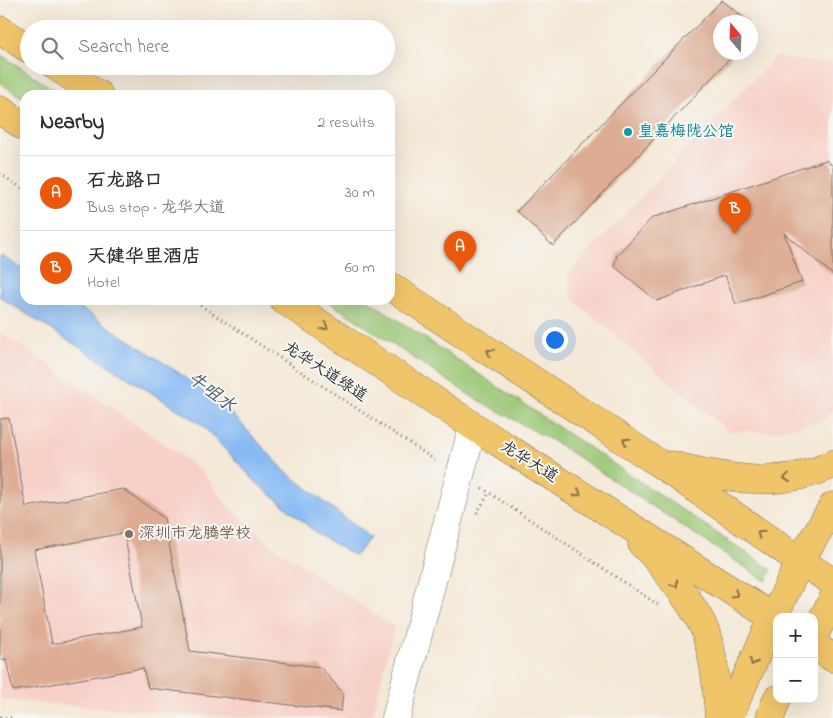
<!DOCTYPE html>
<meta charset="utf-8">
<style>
:root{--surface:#fff;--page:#f7f7f7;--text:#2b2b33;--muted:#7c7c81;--line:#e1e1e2;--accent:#ea580c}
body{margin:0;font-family:"Indie Flower","LXGW WenKai TC",sans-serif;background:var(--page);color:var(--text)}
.controls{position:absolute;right:15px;bottom:15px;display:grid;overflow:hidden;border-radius:10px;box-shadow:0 5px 20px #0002}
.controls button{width:45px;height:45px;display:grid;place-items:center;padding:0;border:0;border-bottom:1px solid var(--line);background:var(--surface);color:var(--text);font:25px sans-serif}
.compass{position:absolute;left:713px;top:15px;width:45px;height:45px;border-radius:50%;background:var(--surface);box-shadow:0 5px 20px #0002;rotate:341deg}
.you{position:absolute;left:554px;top:339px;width:18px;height:18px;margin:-12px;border:4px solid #fff;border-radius:50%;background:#1a73e8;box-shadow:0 0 0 8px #1a73e833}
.badge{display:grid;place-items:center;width:32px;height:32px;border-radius:50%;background:var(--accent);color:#fff;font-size:16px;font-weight:700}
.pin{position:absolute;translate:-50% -41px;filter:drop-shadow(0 1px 2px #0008)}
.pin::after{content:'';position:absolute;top:26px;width:18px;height:15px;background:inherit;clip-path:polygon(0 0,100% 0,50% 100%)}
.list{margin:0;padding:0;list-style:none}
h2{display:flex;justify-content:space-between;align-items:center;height:65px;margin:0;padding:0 20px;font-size:21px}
h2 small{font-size:16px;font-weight:400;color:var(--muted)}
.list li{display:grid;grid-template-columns:32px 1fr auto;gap:15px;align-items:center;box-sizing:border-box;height:75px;padding:0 20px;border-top:1px solid var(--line)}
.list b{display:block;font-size:19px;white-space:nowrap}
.list p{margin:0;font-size:16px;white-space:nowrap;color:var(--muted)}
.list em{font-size:16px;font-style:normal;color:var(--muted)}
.icon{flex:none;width:28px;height:28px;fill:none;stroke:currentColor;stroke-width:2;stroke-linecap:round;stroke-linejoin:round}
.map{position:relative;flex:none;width:833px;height:718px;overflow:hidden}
.search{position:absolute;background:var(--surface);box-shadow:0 5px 20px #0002;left:20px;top:20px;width:375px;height:55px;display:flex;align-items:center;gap:12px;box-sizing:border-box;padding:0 18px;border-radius:28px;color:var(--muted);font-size:19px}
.panel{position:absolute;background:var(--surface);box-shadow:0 5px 20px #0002;left:20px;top:90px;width:375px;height:215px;border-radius:15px}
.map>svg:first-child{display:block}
.built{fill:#f7d1c8}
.green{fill:#9ac673;stroke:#62784f}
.water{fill:#86baf4;stroke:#587290}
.building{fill:#ddac93;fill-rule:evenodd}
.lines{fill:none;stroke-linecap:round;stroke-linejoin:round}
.minor-casing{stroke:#716d67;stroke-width:29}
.major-casing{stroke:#716d67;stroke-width:29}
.path{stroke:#716d67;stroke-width:3;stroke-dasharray:1 4;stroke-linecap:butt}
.minor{stroke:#fff;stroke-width:28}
.major{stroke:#f0c469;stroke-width:28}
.oneway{stroke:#847047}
.culture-dot{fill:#0f9aa8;stroke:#f6f6f2;stroke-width:2}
.education-dot{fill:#8d6e63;stroke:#f6f6f2;stroke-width:2}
.labels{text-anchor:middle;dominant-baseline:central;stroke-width:4;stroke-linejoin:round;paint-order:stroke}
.culture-label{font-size:16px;fill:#0d838f;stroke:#f6f6f2;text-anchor:start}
.street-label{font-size:16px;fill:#2b2b2b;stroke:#f6f6f2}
.education-label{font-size:16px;fill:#785e54;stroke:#f6f6f2;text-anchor:start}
.water-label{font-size:18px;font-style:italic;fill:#465667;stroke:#f6f6f2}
</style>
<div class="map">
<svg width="833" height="718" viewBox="0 0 833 718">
<rect width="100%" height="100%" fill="#f6f6f2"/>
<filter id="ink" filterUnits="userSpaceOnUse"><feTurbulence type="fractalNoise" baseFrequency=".02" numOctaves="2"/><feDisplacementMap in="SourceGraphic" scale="10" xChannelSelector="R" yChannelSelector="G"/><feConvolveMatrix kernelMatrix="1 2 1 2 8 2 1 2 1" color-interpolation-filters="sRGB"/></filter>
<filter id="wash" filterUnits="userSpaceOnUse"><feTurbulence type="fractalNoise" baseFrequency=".0096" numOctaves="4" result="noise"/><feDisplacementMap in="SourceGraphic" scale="20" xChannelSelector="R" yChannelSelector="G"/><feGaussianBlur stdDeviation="1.12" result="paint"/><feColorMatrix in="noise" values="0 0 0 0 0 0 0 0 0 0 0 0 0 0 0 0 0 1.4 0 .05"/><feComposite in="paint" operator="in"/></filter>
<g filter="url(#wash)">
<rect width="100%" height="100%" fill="#f4e8d6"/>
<g class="built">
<polygon points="775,57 833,64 833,409 822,421 770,432 728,431 572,299 568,274"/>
<polygon points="0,332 184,457 203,473 225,503 270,544 394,627 372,718 236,718 0,700"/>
</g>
<g class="green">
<polygon points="0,54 62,95 25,95 25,99 0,83"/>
<polygon points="326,300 368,300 772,570 766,581 558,444 471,396"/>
</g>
<polygon class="water" points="0,255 25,271 25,300 68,300 179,373 234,416 285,471 370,538 355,556 319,535 257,483 201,424 0,297"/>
<g id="blocks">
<g class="building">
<polygon points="722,0 749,22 720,22 720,52 736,52 553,246 517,211"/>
<polygon points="826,160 833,166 833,275 784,233 802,282 736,304 725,275 657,301 614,266 617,255 652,218"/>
<path d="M 9,418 L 26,507 L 123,489 L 164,518 L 190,651 L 320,667 L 343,693 L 341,711 L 148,688 L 143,668 L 13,691 L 6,659 L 0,660 L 0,419 ZM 124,533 L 142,627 L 52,644 L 34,550 Z"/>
</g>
</g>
</g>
<g filter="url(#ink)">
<use href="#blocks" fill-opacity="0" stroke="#716d67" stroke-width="1"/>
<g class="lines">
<g class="minor-casing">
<polyline id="minor" points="396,718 473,426"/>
</g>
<g class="major-casing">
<g id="major">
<polyline points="0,30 29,49"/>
<polyline points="55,66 99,95"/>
<polyline points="0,110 25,127"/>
<polyline points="390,286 657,462 800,561 833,582"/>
<polyline points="284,300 473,426 777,620"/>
<path d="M 671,465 C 726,478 779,490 833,464"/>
<path d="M 642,544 C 660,561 697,609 705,631 C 715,659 717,689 719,718"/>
<polyline points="814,635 833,599"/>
<polyline points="814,645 833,658"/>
<polyline points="728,718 773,618 800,561 833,506"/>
<polyline points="770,718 777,699"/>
</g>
</g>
<g class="path">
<polyline points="0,174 25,190"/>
<polyline points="192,300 438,462"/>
<polyline points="482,488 660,606"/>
<polyline points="477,513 489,493"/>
<polyline points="0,717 12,718"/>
</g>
<use href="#minor" class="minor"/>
<use href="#major" class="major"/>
</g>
<defs><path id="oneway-chevron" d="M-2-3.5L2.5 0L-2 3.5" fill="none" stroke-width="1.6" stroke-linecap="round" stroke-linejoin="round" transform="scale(1.25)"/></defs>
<g class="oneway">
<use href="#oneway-chevron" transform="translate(325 327) rotate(34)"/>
<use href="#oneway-chevron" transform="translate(490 352) rotate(-147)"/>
<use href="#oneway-chevron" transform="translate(626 441) rotate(-147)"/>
<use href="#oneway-chevron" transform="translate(787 478) rotate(173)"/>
<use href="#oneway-chevron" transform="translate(578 493) rotate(32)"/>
<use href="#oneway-chevron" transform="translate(760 534) rotate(-145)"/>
<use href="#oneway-chevron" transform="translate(675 584) rotate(54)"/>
<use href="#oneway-chevron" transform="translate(735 594) rotate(32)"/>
<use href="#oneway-chevron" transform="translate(753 662) rotate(114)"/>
</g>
</g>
<circle class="culture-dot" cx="628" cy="132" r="5"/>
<circle class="education-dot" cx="129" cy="534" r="5"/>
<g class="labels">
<g class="culture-label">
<text x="638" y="132">皇嘉梅陇公馆</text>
</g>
<g class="street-label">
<text transform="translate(325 372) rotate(33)">龙华大道绿道</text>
<text transform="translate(529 462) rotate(32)">龙华大道</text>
</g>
<g class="education-label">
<text x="139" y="534">深圳市龙腾学校</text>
</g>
<g class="water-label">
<text transform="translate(211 393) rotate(37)">牛咀水</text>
</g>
</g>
</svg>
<div class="controls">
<button>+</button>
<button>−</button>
</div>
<svg class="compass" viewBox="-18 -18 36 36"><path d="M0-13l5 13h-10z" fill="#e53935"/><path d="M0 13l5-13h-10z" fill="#7c7c81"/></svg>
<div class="you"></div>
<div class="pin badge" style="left:460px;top:272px">A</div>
<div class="pin badge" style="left:735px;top:234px">B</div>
<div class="search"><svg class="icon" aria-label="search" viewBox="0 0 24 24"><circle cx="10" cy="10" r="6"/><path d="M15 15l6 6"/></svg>Search here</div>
<section class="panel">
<h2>Nearby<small>2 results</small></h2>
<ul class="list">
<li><span class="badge">A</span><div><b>石龙路口</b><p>Bus stop · 龙华大道</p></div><em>30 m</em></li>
<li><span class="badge">B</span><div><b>天健华里酒店</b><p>Hotel</p></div><em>60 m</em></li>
</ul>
</section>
</div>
